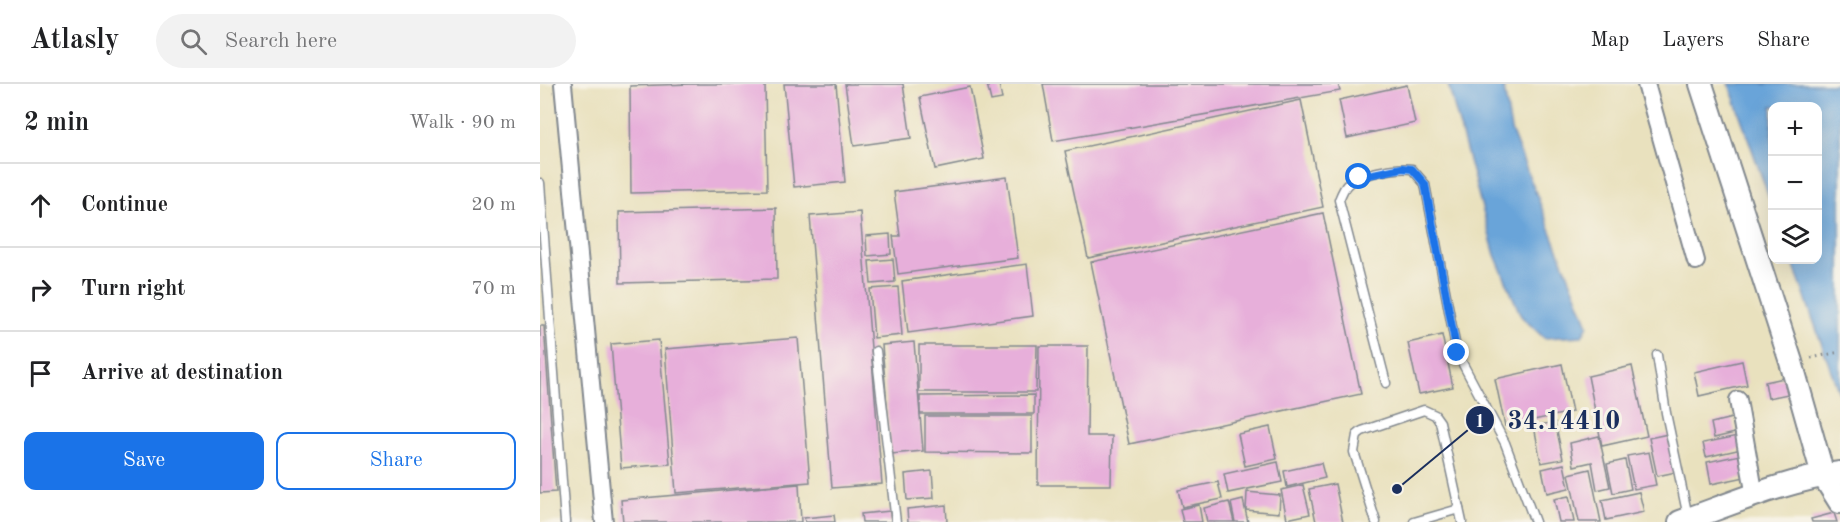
<!DOCTYPE html>
<meta charset="utf-8">
<style>
:root{--surface:#fff;--page:#f2f2f2;--text:#202124;--muted:#757577;--line:#e0e0e0;--accent:#1a73e8}
body{margin:0;font-family:"Old Standard TT",serif;background:var(--page);color:var(--text)}
.controls{position:absolute;right:18px;top:18px;display:grid;overflow:hidden;border-radius:12px;box-shadow:0 6px 24px #0002}
.controls button{width:54px;height:54px;display:grid;place-items:center;padding:0;border:0;border-bottom:2px solid var(--line);background:var(--surface);color:var(--text);font:30px sans-serif}
.stop{position:absolute;width:18px;height:18px;margin:-14px;border:4px solid #1a73e8;border-radius:50%;background:#fff}
.stop.end{background:#1a73e8;border-color:#fff;box-shadow:0 2px 6px #0008}
.list{margin:0;padding:0;list-style:none}
h2{display:flex;justify-content:space-between;align-items:center;height:78px;margin:0;padding:0 24px;font-size:26px}
h2 small{font-size:20px;font-weight:400;color:var(--muted)}
.list li{display:grid;grid-template-columns:39px 1fr auto;gap:18px;align-items:center;box-sizing:border-box;height:84px;padding:0 24px;border-top:2px solid var(--line)}
.list b{display:block;font-size:22px;white-space:nowrap}
.list em{font-size:20px;font-style:normal;color:var(--muted)}
.actions{display:flex;gap:12px;padding:18px 24px}
.actions a{flex:1;padding:14px 0;border:2px solid var(--accent);border-radius:12px;text-align:center;font-size:21px;color:var(--accent)}
.actions .main{background:var(--accent);color:#fff}
.icon{flex:none;width:33px;height:33px;fill:none;stroke:currentColor;stroke-width:2;stroke-linecap:round;stroke-linejoin:round}
.map{position:relative;flex:none;width:1300px;height:438px;overflow:hidden}
header{display:flex;align-items:center;gap:36px;box-sizing:border-box;height:84px;padding:0 30px;background:var(--surface);border-bottom:2px solid var(--line)}
header strong{font-size:28px}
nav{display:flex;gap:33px;margin-inline-start:auto;font-size:21px}
.search{width:420px;height:54px;background:var(--page);display:flex;align-items:center;gap:15px;box-sizing:border-box;padding:0 21px;border-radius:33px;color:var(--muted);font-size:22px}
main{display:flex}
aside{flex:1;background:var(--surface)}
.map>svg:first-child{display:block}
.water{fill:#69a4d9;stroke:#426a9c;stroke-width:1.5}
.building{fill:#e7afda}
.lines{fill:none;stroke-linecap:round;stroke-linejoin:round}
.service-casing{stroke:#82888e;stroke-width:11}
.minor-casing{stroke:#82888e;stroke-width:20}
.secondary-casing{stroke:#82888e;stroke-width:26}
.path{stroke:#82888e;stroke-width:3;stroke-dasharray:1.5 4.5;stroke-linecap:butt}
.service{stroke:#fff;stroke-width:8}
.minor{stroke:#fff;stroke-width:16}
.secondary{stroke:#fff;stroke-width:22}
.route{stroke:#1a73e8;stroke-width:8}
.leader{fill:none;stroke:#1b2f5e;stroke-width:2}
.callout-dot{fill:#1b2f5e;stroke:#f7f3e8;stroke-width:2}
.mark-label{font-size:18px;text-anchor:middle;font-weight:bold;fill:#fff}
.callout-label{font-size:26px;text-anchor:middle;font-weight:bold;fill:#1b2f5e;stroke:#f7f3e8;stroke-width:6;stroke-linejoin:round;paint-order:stroke}
</style>
<header>
<strong>Atlasly</strong>
<div class="search"><svg class="icon" aria-label="search" viewBox="0 0 24 24"><circle cx="10" cy="10" r="6"/><path d="M15 15l6 6"/></svg>Search here</div>
<nav><a>Map</a><a>Layers</a><a>Share</a></nav>
</header>
<main>
<aside>
<h2>2 min<small>Walk · 90 m</small></h2>
<ul class="list">
<li><svg class="icon" aria-label="ahead" viewBox="0 0 24 24"><path d="M12 20V5M6 11l6-6 6 6"/></svg><div><b>Continue</b></div><em>20 m</em></li>
<li><svg class="icon" aria-label="right" viewBox="0 0 24 24"><path d="M7 20v-9h11M14 6l5 5-5 5"/></svg><div><b>Turn right</b></div><em>70 m</em></li>
<li><svg class="icon" aria-label="arrive" viewBox="0 0 24 24"><path d="M6 21V4h12l-3 4 3 4H6"/></svg><div><b>Arrive at destination</b></div></li>
</ul>
<div class="actions"><a class="main">Save</a><a>Share</a></div>
</aside>
<div class="map">
<svg width="1300" height="438" viewBox="0 0 1300 438">
<rect width="100%" height="100%" fill="#f7f3e8"/>
<filter id="ink" filterUnits="userSpaceOnUse"><feTurbulence type="fractalNoise" baseFrequency=".0167" numOctaves="2"/><feDisplacementMap in="SourceGraphic" scale="12" xChannelSelector="R" yChannelSelector="G"/><feConvolveMatrix kernelMatrix="1 2 1 2 8 2 1 2 1" color-interpolation-filters="sRGB"/></filter>
<filter id="wash" filterUnits="userSpaceOnUse"><feTurbulence type="fractalNoise" baseFrequency=".008" numOctaves="4" result="noise"/><feDisplacementMap in="SourceGraphic" scale="24" xChannelSelector="R" yChannelSelector="G"/><feGaussianBlur stdDeviation="1.35" result="paint"/><feColorMatrix in="noise" values="0 0 0 0 0 0 0 0 0 0 0 0 0 0 0 0 0 1.4 0 .05"/><feComposite in="paint" operator="in"/></filter>
<g filter="url(#wash)">
<rect width="100%" height="100%" fill="#e9e1be"/>
<g class="water">
<polygon points="908,0 963,0 971,46 1048,241 1042,252 1004,254 981,232 955,171"/>
<polygon points="1189,0 1300,0 1300,312 1252,176 1278,176 1278,22 1232,22 1232,122"/>
</g>
<g id="blocks">
<g class="building">
<polygon points="150,0 225,0 227,106 91,109 90,2"/>
<polygon points="244,0 296,0 305,98 254,103"/>
<polygon points="305,0 363,0 371,54 314,62"/>
<polygon points="447,0 459,0 462,15 451,17"/>
<polygon points="503,0 798,0 800,7 513,57"/>
<polygon points="867,1 875,39 807,54 799,16"/>
<polygon points="430,3 444,75 395,85 380,13"/>
<polygon points="761,16 783,123 548,174 525,67"/>
<polygon points="467,93 478,174 358,190 353,152 360,152 354,108"/>
<polygon points="236,124 237,195 80,199 79,128"/>
<polygon points="320,128 342,400 292,404 270,132"/>
<polygon points="783,129 821,310 589,360 551,178"/>
<polygon points="350,150 351,170 327,172 326,152"/>
<polygon points="353,175 355,198 331,200 329,177"/>
<polygon points="487,180 493,232 368,249 362,197"/>
<polygon points="358,203 362,251 334,254 330,205"/>
<polygon points="0,242 4,242 16,408 0,409"/>
<polygon points="902,251 913,303 879,310 868,259"/>
<polygon points="258,254 270,398 136,409 125,265"/>
<polygon points="119,256 130,380 81,384 71,260"/>
<polygon points="374,258 383,367 351,370 342,261"/>
<polygon points="379,261 497,261 496,308 379,308"/>
<polygon points="499,262 548,262 547,352 572,352 571,401 498,401"/>
<polygon points="1202,277 1207,301 1159,312 1154,288"/>
<polygon points="1022,280 1032,328 965,342 955,295"/>
<polygon points="1092,282 1107,352 1062,362 1048,292"/>
<polygon points="1244,294 1248,310 1228,314 1225,298"/>
<polygon points="494,311 494,330 380,330 380,312"/>
<polygon points="385,332 492,332 492,369 385,368"/>
<polygon points="1192,334 1195,349 1174,354 1171,339"/>
<polygon points="1015,338 1023,375 1001,379 994,342"/>
<polygon points="730,343 737,375 705,382 698,350"/>
<polygon points="1128,350 1136,388 1117,392 1109,354"/>
<polygon points="1203,351 1206,364 1166,373 1163,359"/>
<polygon points="1059,352 1070,403 1057,406 1052,378 1034,382 1030,359"/>
<polygon points="1109,368 1116,401 1094,405 1087,372"/>
<polygon points="1205,370 1210,392 1171,400 1167,378"/>
<polygon points="1085,376 1091,405 1073,409 1067,380"/>
<polygon points="738,378 742,398 688,409 684,390"/>
<polygon points="781,379 785,394 747,403 744,387"/>
<polygon points="1024,380 1029,404 1007,409 1002,385"/>
<polygon points="1050,385 1061,438 1039,438 1029,390"/>
<polygon points="392,387 394,414 367,416 365,390"/>
<polygon points="678,398 682,415 642,423 638,406"/>
<polygon points="259,400 261,438 83,438 81,416"/>
<polygon points="795,400 803,438 776,438 769,405"/>
<polygon points="763,401 770,430 747,435 741,406"/>
<polygon points="707,408 740,411 739,429 706,426"/>
<polygon points="1099,408 1104,428 1066,436 1062,416"/>
<polygon points="1029,412 1034,438 1019,438 1014,415"/>
<polygon points="703,416 708,438 695,438 691,419"/>
<polygon points="689,418 694,438 667,438 664,424"/>
<polygon points="406,421 407,438 368,438 367,425"/>
<polygon points="659,421 662,438 643,438 640,425"/>
<polygon points="350,427 351,438 322,438 321,430"/>
<polygon points="1294,429 1297,438 1272,438 1271,435"/>
<polygon points="294,431 295,438 265,438 264,434"/>
</g>
</g>
</g>
<g filter="url(#ink)">
<use href="#blocks" fill-opacity="0" stroke="#82888e" stroke-width="1.5"/>
<g class="lines">
<g class="service-casing">
<g id="service">
<polyline points="0,99 25,438"/>
<polyline points="336,267 356,438"/>
<polyline points="1117,271 1126,329 1148,433"/>
<path d="M 846,299 L 799,116 C 801,111 804,103 808,100 C 820,89 857,83 872,85 L 885,100 L 917,269 L 965,359 L 995,438"/>
<polyline points="836,438 814,368 817,351 822,347 884,326 895,331 900,338 922,438"/>
<polyline points="874,438 919,425"/>
</g>
</g>
<g class="minor-casing">
<g id="minor">
<polyline points="23,0 64,438"/>
<polyline points="1106,0 1156,177"/>
<polyline points="1198,316 1213,401 1213,412"/>
</g>
</g>
<g class="secondary-casing">
<g id="secondary">
<polyline points="1161,0 1251,278 1283,391 1300,418"/>
<path d="M 1140,438 C 1191,420 1246,396 1300,389"/>
</g>
</g>
<polyline class="path" points="1271,274 1300,268"/>
<use href="#service" class="service"/>
<use href="#minor" class="minor"/>
<use href="#secondary" class="secondary"/>
</g>
</g>
<g class="lines" filter="url(#ink)">
<polyline class="route" points="819,93 862,84 872,85 885,100 917,269"/>
</g>
<path class="leader" d="M857 405L940 336"/>
<g class="callout-dot">
<circle cx="857" cy="405" r="6"/>
<circle cx="940" cy="336" r="15"/>
</g>
<g class="mark-label">
<text x="940" y="343">1</text>
</g>
<g class="callout-label">
<text x="1024" y="345">34.14410</text>
</g>
</svg>
<div class="controls">
<button>+</button>
<button>−</button>
<button><svg class="icon" aria-label="layers" viewBox="0 0 24 24"><path d="M12 4l9 5-9 5-9-5zM3 14l9 5 9-5"/></svg></button>
</div>
<div class="stop" style="left:819px;top:93px"></div>
<div class="stop end" style="left:917px;top:269px"></div>
</div>
</main>
